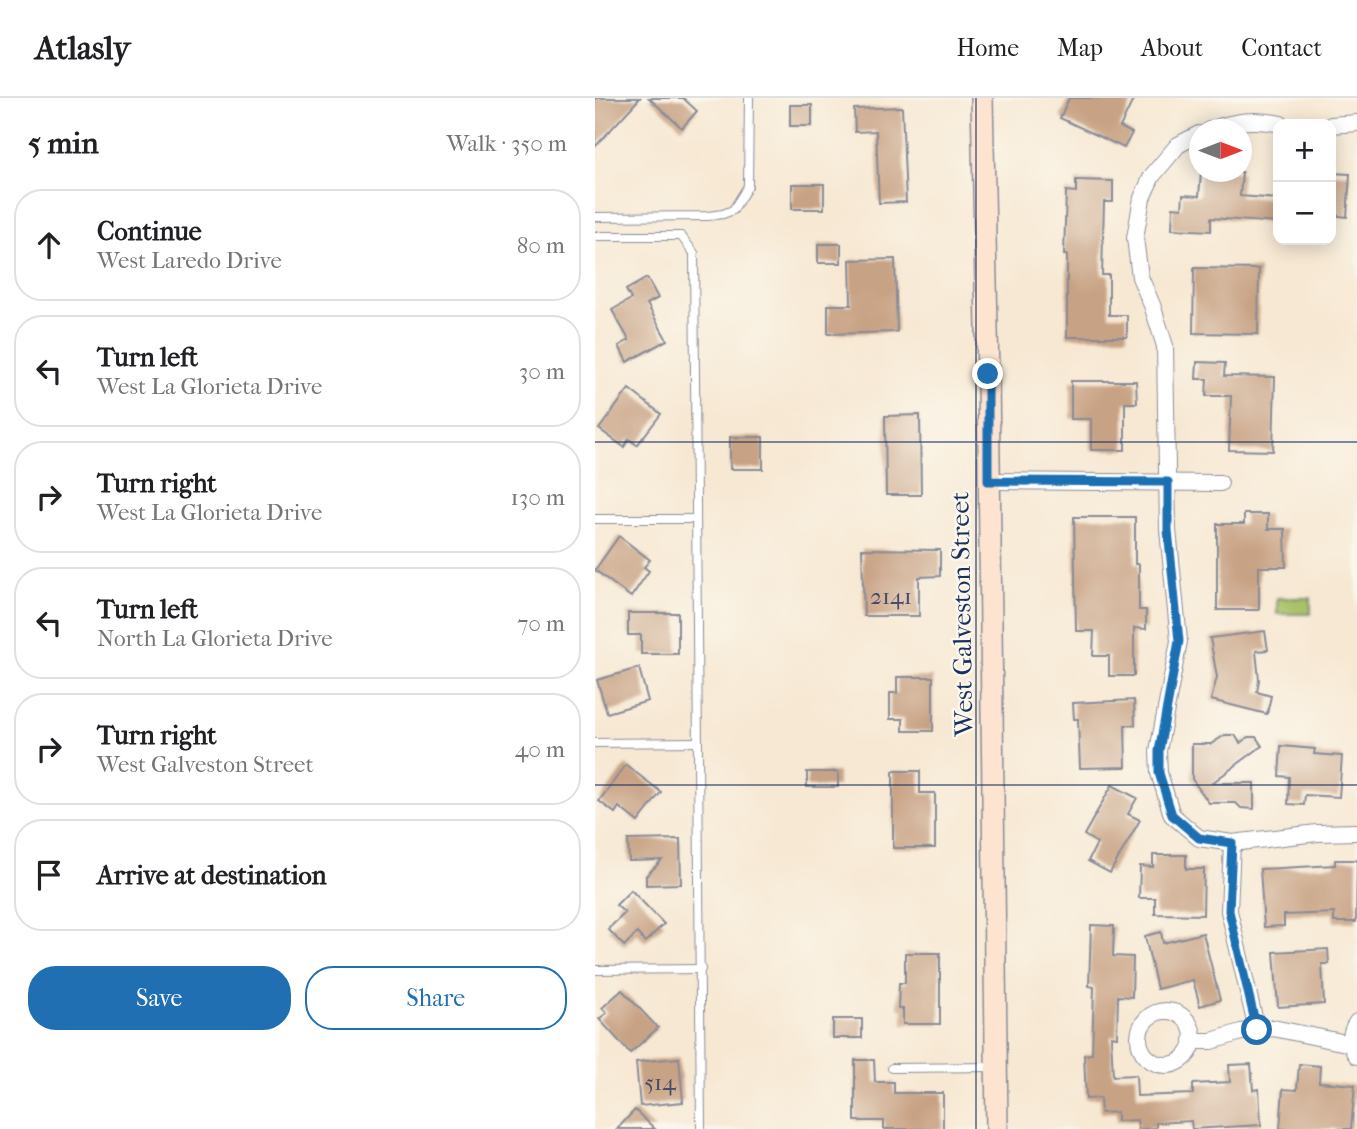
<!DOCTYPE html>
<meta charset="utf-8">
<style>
:root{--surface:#fff;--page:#f2f2f2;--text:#202124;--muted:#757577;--line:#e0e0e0;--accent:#1f6fb2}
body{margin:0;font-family:"IM FELL French Canon",serif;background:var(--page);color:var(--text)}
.controls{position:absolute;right:21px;top:21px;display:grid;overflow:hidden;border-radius:14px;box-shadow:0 4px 18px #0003}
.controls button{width:63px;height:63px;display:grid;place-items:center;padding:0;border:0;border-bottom:2px solid var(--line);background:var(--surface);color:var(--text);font:35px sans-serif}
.compass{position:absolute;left:594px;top:21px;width:63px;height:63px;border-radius:50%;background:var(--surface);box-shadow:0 4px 18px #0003;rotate:90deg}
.stop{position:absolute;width:21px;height:21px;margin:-16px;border:5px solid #1f6fb2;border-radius:50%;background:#fff}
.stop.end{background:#1f6fb2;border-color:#fff;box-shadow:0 2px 7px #0008}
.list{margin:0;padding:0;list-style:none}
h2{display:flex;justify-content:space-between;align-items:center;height:91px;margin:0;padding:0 28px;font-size:30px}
h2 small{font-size:23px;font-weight:400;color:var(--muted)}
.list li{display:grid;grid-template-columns:46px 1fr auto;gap:21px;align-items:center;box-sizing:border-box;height:112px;margin:0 14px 14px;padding:0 14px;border:2px solid var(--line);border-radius:28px}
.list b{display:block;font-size:26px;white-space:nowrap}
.list p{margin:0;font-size:23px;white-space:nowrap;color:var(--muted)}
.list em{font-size:23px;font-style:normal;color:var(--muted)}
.actions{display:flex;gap:14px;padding:21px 28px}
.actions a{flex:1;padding:16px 0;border:2px solid var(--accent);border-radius:28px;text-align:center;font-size:24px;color:var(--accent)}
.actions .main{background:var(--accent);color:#fff}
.icon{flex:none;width:38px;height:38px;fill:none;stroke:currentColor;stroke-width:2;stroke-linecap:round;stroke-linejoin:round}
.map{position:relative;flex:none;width:762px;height:1031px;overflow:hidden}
header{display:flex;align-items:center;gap:42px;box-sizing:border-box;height:98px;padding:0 35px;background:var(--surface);border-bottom:2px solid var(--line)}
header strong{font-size:33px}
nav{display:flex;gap:38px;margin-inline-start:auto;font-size:24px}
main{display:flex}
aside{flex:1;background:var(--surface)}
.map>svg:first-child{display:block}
.park{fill:#a7c066;stroke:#617862;stroke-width:2}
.building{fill:#c8a284}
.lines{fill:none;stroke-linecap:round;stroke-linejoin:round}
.lane-casing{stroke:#898c98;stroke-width:10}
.street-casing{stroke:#898c98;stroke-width:18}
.secondary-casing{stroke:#898c98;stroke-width:24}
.lane{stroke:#fff;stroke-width:8}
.street{stroke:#fff;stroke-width:16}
.secondary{stroke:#fde4d1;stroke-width:21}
.route{stroke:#1f6fb2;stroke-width:9}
.grid{fill:none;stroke:#1b2f5e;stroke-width:2;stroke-opacity:0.55}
.labels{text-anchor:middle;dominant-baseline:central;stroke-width:5;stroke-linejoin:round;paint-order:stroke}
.number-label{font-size:23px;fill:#464c68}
.street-label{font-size:26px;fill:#1b2f5e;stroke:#fbf7ec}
</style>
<header>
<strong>Atlasly</strong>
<nav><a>Home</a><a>Map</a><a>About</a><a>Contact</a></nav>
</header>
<main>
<aside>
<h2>5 min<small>Walk · 350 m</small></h2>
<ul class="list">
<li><svg class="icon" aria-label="ahead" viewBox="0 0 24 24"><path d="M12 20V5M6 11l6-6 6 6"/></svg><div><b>Continue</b><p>West Laredo Drive</p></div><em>80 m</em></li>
<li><svg class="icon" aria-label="left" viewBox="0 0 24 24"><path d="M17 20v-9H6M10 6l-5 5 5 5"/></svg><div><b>Turn left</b><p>West La Glorieta Drive</p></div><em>30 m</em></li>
<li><svg class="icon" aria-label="right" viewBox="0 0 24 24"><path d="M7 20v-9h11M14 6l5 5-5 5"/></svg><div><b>Turn right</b><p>West La Glorieta Drive</p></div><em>130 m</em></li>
<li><svg class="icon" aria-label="left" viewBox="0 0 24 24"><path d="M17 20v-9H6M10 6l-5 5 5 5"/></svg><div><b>Turn left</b><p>North La Glorieta Drive</p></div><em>70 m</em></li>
<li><svg class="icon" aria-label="right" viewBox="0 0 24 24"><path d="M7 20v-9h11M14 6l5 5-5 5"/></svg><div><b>Turn right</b><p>West Galveston Street</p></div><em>40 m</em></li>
<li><svg class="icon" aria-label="arrive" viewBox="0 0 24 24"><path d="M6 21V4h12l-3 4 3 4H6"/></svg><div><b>Arrive at destination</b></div></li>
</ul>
<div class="actions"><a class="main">Save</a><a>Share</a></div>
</aside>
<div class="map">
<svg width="762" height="1031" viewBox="0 0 762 1031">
<rect width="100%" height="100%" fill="#fbf7ec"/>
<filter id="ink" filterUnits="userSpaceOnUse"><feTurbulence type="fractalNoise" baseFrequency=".0143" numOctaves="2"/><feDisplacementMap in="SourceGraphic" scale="14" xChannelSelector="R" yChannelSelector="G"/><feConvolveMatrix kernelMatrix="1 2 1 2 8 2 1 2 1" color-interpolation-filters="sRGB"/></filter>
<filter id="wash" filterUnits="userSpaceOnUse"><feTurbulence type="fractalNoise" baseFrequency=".00686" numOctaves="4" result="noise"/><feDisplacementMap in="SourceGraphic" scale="28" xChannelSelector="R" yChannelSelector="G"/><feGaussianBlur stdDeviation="1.57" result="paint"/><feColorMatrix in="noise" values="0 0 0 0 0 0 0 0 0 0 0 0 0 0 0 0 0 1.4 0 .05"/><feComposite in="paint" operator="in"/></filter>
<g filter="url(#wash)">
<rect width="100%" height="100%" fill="#f7e8d3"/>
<rect class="park" x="682" y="500" width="34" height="16"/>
<g id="blocks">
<g class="building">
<polygon points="0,0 45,0 0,49"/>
<polygon points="54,0 88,0 102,13 87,30"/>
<polygon points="474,0 539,0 525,29 537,35 529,50 465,20"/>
<rect x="195" y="7" width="22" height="21"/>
<polygon points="307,9 311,104 284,105 281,33 260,34 259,11"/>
<polygon points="606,74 647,74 645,98 683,101 683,125 616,120 616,133 577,131 578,109 587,110 588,97 604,98"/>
<polygon points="736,75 755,76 752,119 736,117"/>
<polygon points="481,82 518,83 518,104 509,104 507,177 514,177 514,217 532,217 532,239 472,239 472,157 469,157 471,93 481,94"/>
<rect x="197" y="86" width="32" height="25"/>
<rect x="223" y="146" width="23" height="19"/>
<polygon points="300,161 302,234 233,236 233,207 256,207 255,162"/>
<polygon points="599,170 664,171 663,236 598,235"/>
<polygon points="52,180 63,200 52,206 72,242 32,264 24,248 34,242 17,212 36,201 31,192"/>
<polygon points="602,264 630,265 629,278 680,279 678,353 634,352 636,298 611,298 612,281 601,281"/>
<polygon points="476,283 541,283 542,305 530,305 530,352 496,352 496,321 476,321"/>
<polygon points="34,291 66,316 42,347 34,341 29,349 4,331"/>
<polygon points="325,317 326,397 291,397 290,318"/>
<rect x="135" y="339" width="33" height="32"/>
<polygon points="649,416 673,416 673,431 690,431 691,469 664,469 664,512 622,512 622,426 649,426"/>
<polygon points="479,419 540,419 540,466 544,466 544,512 551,512 551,531 539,530 539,578 514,578 514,558 498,558 499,533 481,533"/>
<polygon points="24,438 55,462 49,469 54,473 36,499 0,472"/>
<polygon points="267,451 345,452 345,478 324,479 324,518 269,518"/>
<polygon points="33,515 83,515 83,556 46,556 46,537 33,537"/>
<polygon points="670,533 673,552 661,553 664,582 662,594 676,598 672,616 616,602 622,579 615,540"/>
<polygon points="44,570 53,603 12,615 2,582"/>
<polygon points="302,579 338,579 338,633 308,633 308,621 295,621 295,595 302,595"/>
<polygon points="539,602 540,627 530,627 531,669 485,670 483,621 479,621 478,605"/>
<polygon points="630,637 640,637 645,645 653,639 661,639 667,648 617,685 659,685 659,711 646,710 641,705 614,705 597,681 597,646 616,646"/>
<polygon points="686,648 720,651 719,656 747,658 744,699 710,697 709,707 693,706 694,679 684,678"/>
<polygon points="31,667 66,694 43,724 24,709 20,715 4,703"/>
<polygon points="298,673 325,673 325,695 340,695 340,750 298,750"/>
<rect x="212" y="674" width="31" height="15"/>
<polygon points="517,687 542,700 533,716 545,722 515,775 493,763 502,745 489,737"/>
<polygon points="85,741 86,786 51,787 51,778 67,762 34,763 33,742"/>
<polygon points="558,757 591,757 591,771 609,771 608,817 560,816 560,800 544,800 545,768 558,769"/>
<polygon points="740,762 762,762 761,824 739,824 739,815 689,817 689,828 669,829 665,771 740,767"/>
<polygon points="36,792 69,826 50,844 42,835 29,848 13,831 30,815 21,807"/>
<polygon points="496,827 519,828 518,858 538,859 537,899 523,898 522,939 516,938 518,978 541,977 542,998 598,996 598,986 635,984 634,967 656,966 658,992 664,991 666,1027 597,1031 596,1023 561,1025 561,1030 543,1031 542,1022 522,1023 522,1014 506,1015 505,1000 491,1001 489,957 497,956 499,889 494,888"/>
<polygon points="566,834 568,845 608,835 625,902 605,908 598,882 562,891 550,838"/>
<polygon points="733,851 734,866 727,866 729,906 683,909 679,854"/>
<polygon points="310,855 345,855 345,926 308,926 308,911 303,911 304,885 310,885"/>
<polygon points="27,892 63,930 35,955 4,921 12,915 7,910"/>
<rect x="238" y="921" width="29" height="19"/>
<polygon points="84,960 88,1004 45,1008 41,964"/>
<polygon points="260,962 279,962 280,984 299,984 299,995 348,995 348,1031 289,1031 289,1023 260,1023"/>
<polygon points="704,966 725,968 724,984 760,987 756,1031 685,1031 688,991 702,992"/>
<polygon points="40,1012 60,1031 22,1031"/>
</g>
</g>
</g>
<g filter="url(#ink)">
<use href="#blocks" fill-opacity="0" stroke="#898c98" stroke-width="2"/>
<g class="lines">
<g class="lane-casing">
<g id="lane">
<polyline points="0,119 113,118 128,116 138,112 153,88 154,0"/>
<polyline points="0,138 86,138 99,155 106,1031"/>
<polyline points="0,421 99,421"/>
<polyline points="0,645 103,644"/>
<polyline points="0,872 106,871"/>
<polyline points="297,970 401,969"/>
</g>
</g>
<g class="street-casing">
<g id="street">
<polyline points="736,27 762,25"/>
<path d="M 615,32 C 640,23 659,20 686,26"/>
<polyline points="604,36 583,47 557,78 547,100 540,140 545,179 557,207 570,248 573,432 584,543 563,653 564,675 577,717 604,740 637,745 722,735 762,734"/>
<polyline points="393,383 625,385"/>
<polyline points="637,745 634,813 662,932"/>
<circle cx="571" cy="940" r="27"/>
<path d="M 762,924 C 754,935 754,948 762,958"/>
<polyline points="597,943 617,943 646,934 678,930 756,946"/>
</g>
</g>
<g class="secondary-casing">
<polyline id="secondary" points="387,0 393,276 402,1031"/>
</g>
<use href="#lane" class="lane"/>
<use href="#street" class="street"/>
<use href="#secondary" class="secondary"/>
</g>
</g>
<g class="lines" filter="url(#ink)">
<polyline class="route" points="393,276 393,383 573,384 573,432 584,543 564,653 564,675 577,717 604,740 637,745 634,813 662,932"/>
</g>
<path class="grid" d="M 381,0 L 381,1031M 0,344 L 762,344M 0,687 L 762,687"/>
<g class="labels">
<g class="number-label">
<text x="296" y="498">2141</text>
<text x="65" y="984">514</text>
</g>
<g class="street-label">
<text transform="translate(367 516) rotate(-91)">West Galveston Street</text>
</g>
</g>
</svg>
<div class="controls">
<button>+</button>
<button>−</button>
</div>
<svg class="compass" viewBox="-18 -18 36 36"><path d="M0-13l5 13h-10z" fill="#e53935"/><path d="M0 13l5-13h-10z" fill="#757577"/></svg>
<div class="stop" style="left:662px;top:932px"></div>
<div class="stop end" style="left:393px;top:276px"></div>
</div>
</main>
